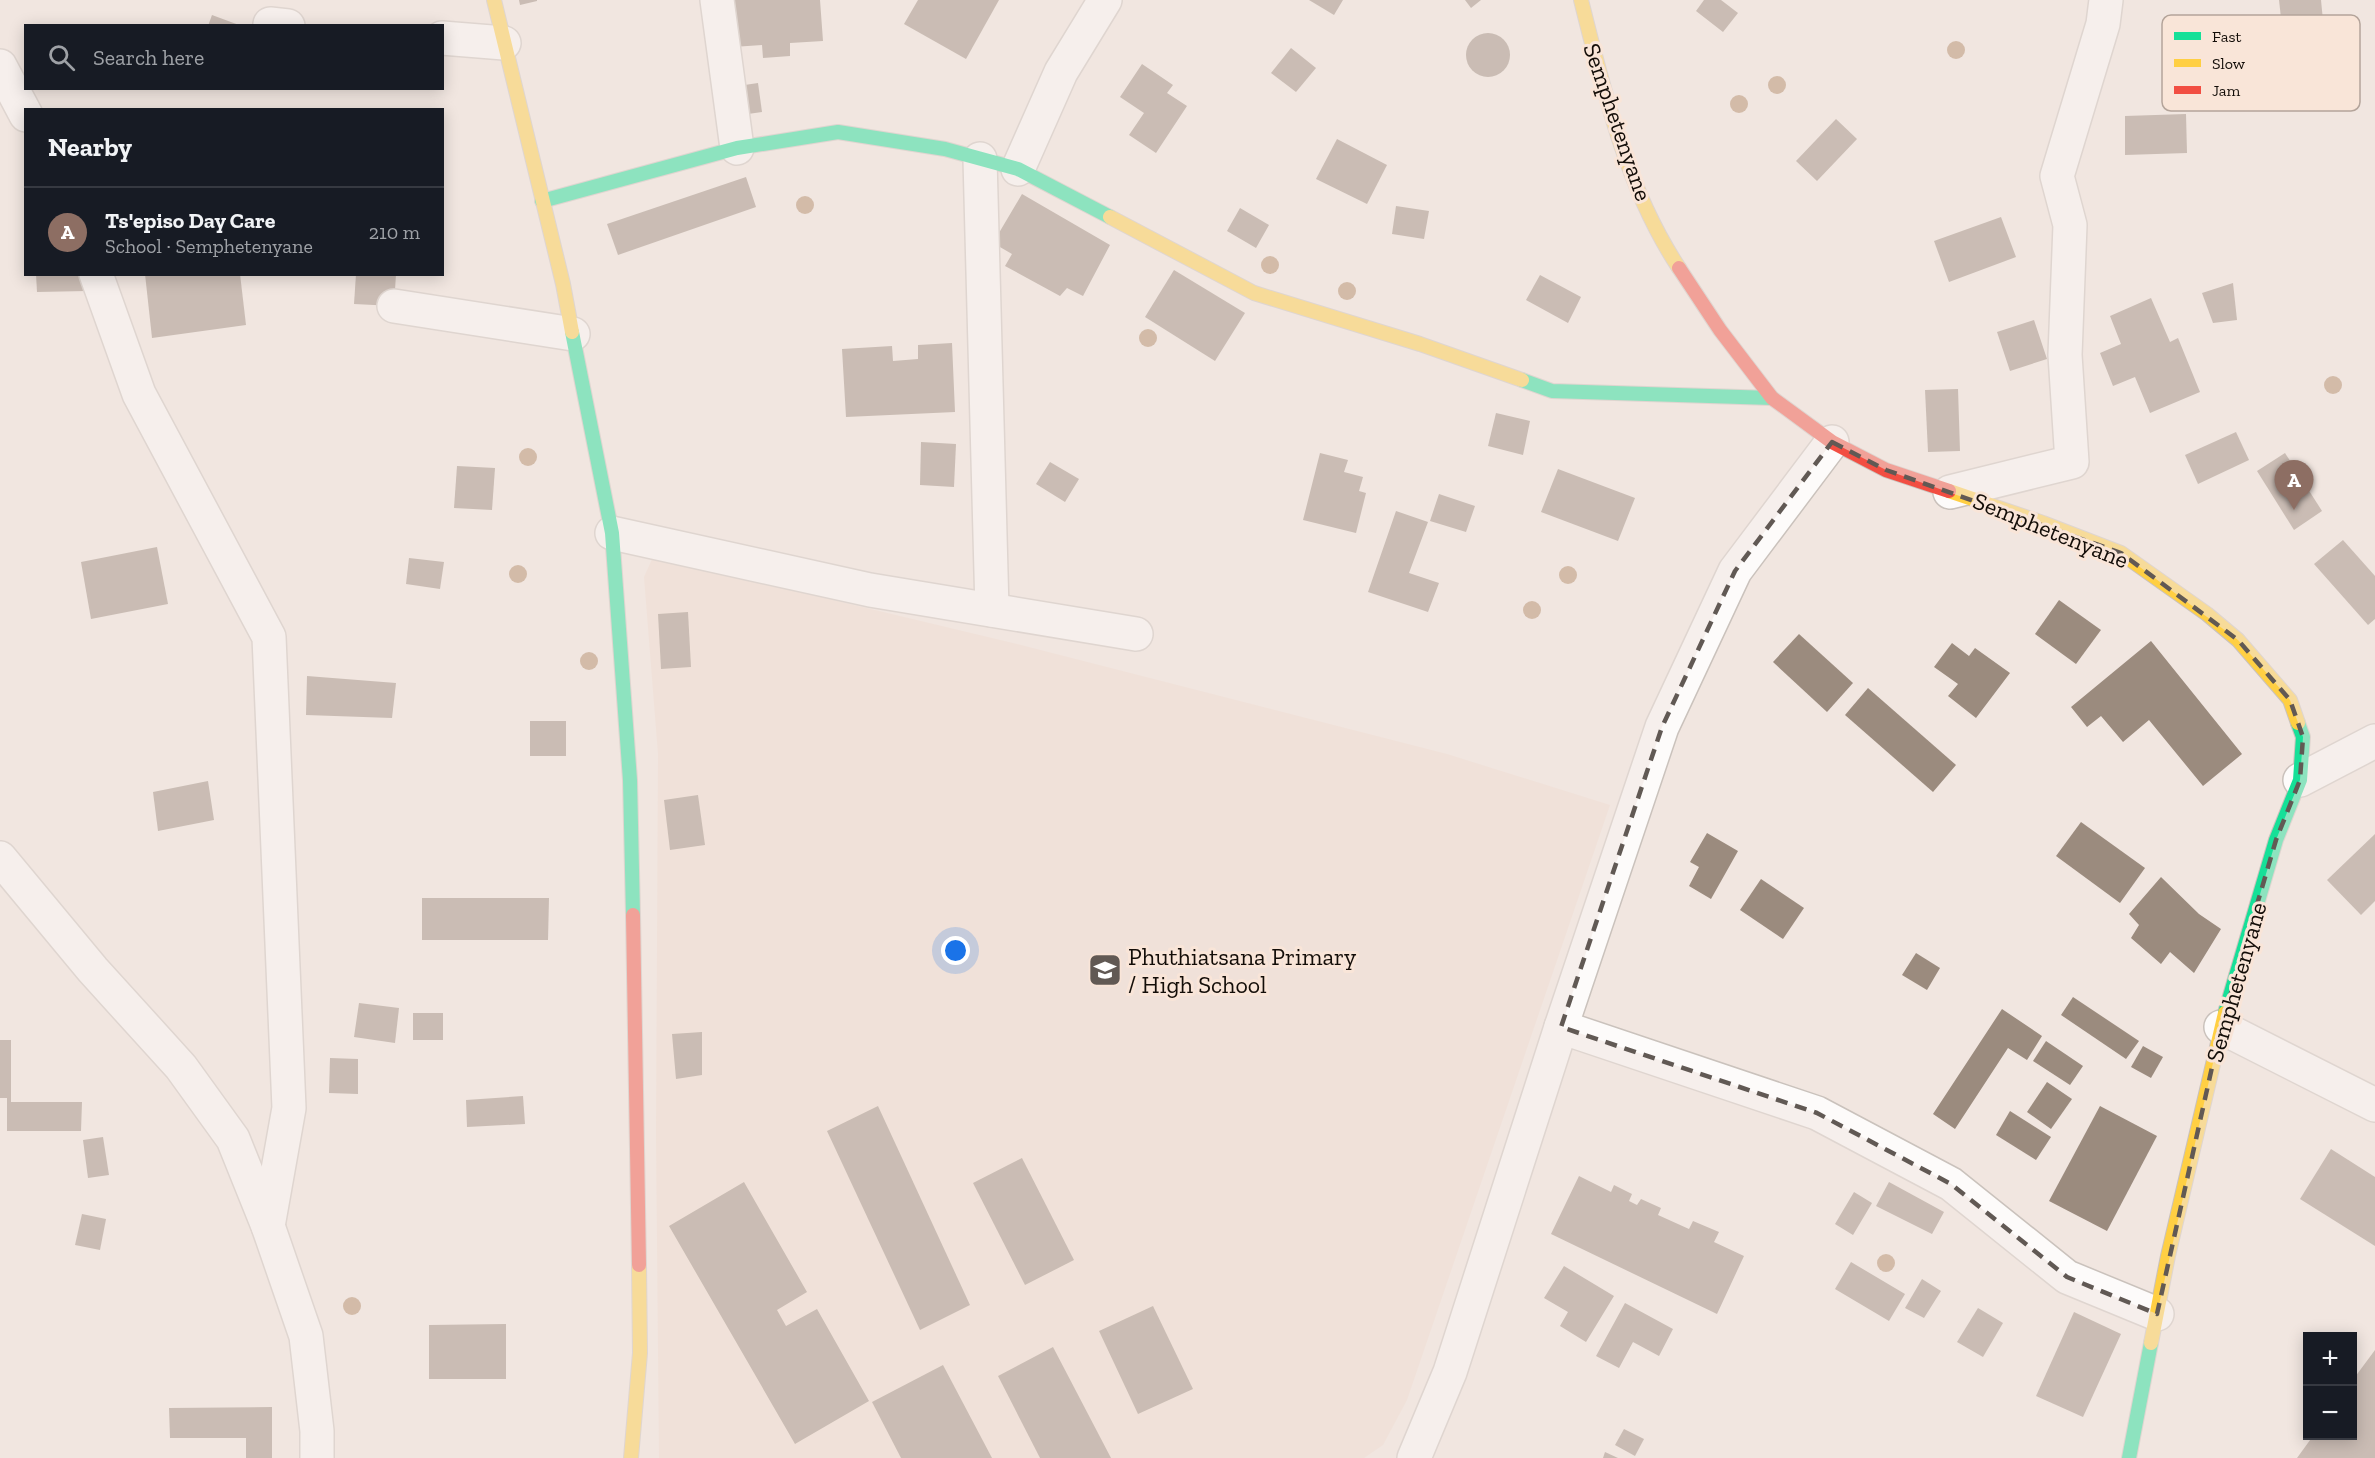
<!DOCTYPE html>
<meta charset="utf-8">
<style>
:root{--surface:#171b24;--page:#20242c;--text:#f1f3f6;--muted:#9ea1a6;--line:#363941;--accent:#0f766e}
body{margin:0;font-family:"Zilla Slab",serif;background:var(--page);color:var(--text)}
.controls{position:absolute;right:18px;bottom:18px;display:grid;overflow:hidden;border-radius:0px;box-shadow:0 3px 15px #0003}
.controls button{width:54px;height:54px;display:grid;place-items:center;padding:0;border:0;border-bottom:2px solid var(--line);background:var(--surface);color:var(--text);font:30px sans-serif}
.you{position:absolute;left:956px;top:951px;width:21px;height:21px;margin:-15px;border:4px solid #fff;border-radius:50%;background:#1a73e8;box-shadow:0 0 0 9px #1a73e833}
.badge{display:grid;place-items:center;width:39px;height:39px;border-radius:50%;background:var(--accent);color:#fff;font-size:20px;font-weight:700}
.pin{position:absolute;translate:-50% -50px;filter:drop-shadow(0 2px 3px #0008)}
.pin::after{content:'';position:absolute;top:32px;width:21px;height:18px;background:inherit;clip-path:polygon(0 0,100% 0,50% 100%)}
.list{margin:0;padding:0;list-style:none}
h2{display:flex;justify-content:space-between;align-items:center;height:78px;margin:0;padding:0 24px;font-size:26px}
h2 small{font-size:20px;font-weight:400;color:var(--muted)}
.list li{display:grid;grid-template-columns:39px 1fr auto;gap:18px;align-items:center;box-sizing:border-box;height:90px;padding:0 24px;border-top:2px solid var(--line)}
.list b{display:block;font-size:22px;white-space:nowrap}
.list p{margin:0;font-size:20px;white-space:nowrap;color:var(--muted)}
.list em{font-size:20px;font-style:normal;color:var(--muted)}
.icon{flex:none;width:33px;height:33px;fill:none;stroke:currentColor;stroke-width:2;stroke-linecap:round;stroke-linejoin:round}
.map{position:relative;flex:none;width:2375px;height:1458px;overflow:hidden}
.search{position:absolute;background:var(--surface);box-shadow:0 3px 15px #0003;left:24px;top:24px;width:420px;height:66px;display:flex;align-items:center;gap:15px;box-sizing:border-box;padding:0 21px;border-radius:0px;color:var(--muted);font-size:22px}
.panel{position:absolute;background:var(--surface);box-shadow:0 3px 15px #0003;left:24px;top:108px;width:420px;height:168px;border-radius:0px}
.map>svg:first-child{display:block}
.built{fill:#f0dcd0}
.building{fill:#9b8b7e}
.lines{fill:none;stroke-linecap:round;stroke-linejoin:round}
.street-casing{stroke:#cac2bc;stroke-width:36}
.fast-casing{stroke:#cac2bc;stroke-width:16}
.slow-casing{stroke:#cac2bc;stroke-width:16}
.jam-casing{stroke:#cac2bc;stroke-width:16}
.street{stroke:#fdfbfa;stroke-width:33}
.fast{stroke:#16e098;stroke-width:14}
.slow{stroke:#ffcf43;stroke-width:14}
.jam{stroke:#f24e42;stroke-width:14}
.tree{fill:#af8865}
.marked{fill:none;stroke:#615954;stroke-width:4.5;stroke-dasharray:12 8;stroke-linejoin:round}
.labels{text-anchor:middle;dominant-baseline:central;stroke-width:6;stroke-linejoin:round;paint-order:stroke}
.street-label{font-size:24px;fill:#130d08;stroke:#f9e5d8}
.poi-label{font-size:24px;fill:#130d08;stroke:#f9e5d8;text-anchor:start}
.key{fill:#f9e5d8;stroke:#b4a49a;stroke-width:1.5}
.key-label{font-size:16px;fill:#130d08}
</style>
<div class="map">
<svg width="2375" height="1458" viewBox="0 0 2375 1458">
<rect width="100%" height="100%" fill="#f1e6e0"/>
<polygon class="built" points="653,557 1017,644 1447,754 1610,805 1407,1400 1383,1445 1364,1458 659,1458 656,1134 658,754 644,577"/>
<g class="building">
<polygon points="519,0 537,0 537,1 520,5"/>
<polygon points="730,0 820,0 823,41 790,43 790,56 763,58 762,45 733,47"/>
<polygon points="918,0 999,0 966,59 904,24"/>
<polygon points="1309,0 1343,0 1334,15"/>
<polygon points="1465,0 1481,0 1471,8"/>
<polygon points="1704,0 1721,0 1738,13 1723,32 1696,11"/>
<polygon points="2279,0 2321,0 2324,31 2283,36"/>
<polygon points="212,15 239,25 239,26 208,26"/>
<circle cx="1488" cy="55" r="22"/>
<polygon points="1291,48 1316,68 1296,92 1271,73"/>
<polygon points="1142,64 1173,85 1167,93 1187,106 1156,153 1129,135 1144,113 1120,97"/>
<polygon points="758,83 762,112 741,115 738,86"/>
<polygon points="2186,114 2187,153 2125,155 2125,116"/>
<polygon points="1836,119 1857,139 1817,181 1796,161"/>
<polygon points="1337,139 1387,165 1367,204 1316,179"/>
<polygon points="746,177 756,207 618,255 607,224"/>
<polygon points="1022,194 1110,245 1083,296 1067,288 1060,296 1005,266 1012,254 993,243"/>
<polygon points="1396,206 1429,211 1424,239 1392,234"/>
<polygon points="1240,208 1269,225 1256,248 1227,231"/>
<polygon points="2001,217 2016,257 1949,282 1934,241"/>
<polygon points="1174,270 1245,313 1215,361 1145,317"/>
<polygon points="36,274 87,274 87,291 37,292"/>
<polygon points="145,274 240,274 246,325 152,338"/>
<polygon points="356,274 396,274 394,306 354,304"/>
<polygon points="1540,275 1581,297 1568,323 1526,300"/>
<polygon points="2233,283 2237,320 2213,323 2202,293"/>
<polygon points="2151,298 2170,342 2178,338 2200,392 2150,413 2135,377 2113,386 2100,353 2121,344 2110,316"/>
<polygon points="2034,320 2047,359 2010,371 1997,332"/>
<polygon points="952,343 955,412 846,417 842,349 892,346 893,361 918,359 918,345"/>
<polygon points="1958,389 1960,451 1928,452 1925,390"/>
<polygon points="1496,413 1530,421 1523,455 1488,446"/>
<polygon points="2236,432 2249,460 2198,484 2185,455"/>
<polygon points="921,442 956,444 954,487 920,485"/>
<polygon points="1320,453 1348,460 1344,472 1363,477 1359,491 1366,493 1356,533 1303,520"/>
<polygon points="2285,453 2322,511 2294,530 2257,471"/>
<polygon points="1050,462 1079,479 1065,502 1036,484"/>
<polygon points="457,466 495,468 492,510 454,508"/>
<polygon points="1558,469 1635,498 1618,541 1541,512"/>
<polygon points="1439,494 1475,506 1466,532 1430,521"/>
<polygon points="1396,511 1428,522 1409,573 1439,583 1428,612 1368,592"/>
<polygon points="2343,540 2375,576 2375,619 2368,625 2314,564"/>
<polygon points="157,547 168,604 91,619 81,562"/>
<polygon points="409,558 444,562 440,589 406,584"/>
<polygon points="2059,600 2101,630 2076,664 2035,634"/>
<polygon points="688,612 691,667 661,669 658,614"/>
<polygon points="1799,634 1853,683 1827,712 1773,662"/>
<polygon points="2151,641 2242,754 2203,786 2149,720 2123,742 2101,716 2087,727 2071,707"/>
<polygon points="1952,643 1969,656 1975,648 2010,673 1976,718 1948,696 1958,684 1934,667"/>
<polygon points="307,676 396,683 392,718 306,715"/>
<polygon points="1868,688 1956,765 1933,792 1845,715"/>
<rect x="530" y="721" width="36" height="35"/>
<polygon points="208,781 214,820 158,831 153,792"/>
<polygon points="698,795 705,845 670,850 664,800"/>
<polygon points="2081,822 2145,868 2120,903 2056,856"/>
<polygon points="1707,833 1738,851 1711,899 1689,886 1699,867 1690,862"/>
<polygon points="2375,834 2375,901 2361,915 2327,880"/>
<polygon points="2161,877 2199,914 2221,929 2194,973 2170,952 2161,964 2131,938 2139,925 2129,914"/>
<polygon points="1761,879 1804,908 1783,939 1740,910"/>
<polygon points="422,898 549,898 548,940 422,940"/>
<polygon points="1916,953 1940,968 1927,990 1902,975"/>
<polygon points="2073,997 2139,1041 2126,1059 2061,1015"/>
<polygon points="359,1003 399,1008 395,1043 354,1037"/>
<polygon points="2002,1009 2042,1036 2027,1060 2008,1048 1955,1129 1933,1114"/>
<rect x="413" y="1013" width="30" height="27"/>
<polygon points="702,1032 702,1075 676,1079 672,1034"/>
<polygon points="0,1040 11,1040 11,1102 82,1102 81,1131 7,1131 7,1098 0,1098"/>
<polygon points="2046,1041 2083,1066 2070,1085 2033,1061"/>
<polygon points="2143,1046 2163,1057 2151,1078 2131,1067"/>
<polygon points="330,1058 358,1059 358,1094 329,1093"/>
<polygon points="2047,1082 2072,1099 2051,1129 2027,1112"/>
<polygon points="523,1096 525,1124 467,1127 466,1100"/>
<polygon points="878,1106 970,1305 920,1330 827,1131"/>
<polygon points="2100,1106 2157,1136 2107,1231 2049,1201"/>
<polygon points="2010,1111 2051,1137 2036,1160 1996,1135"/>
<polygon points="103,1137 109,1175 88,1178 83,1140"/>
<polygon points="2331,1149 2375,1177 2375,1246 2300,1199"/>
<polygon points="1022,1158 1074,1260 1025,1285 973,1183"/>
<polygon points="1579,1176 1611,1192 1614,1185 1632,1194 1629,1201 1637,1205 1641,1199 1661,1208 1658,1215 1689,1229 1693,1221 1719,1232 1714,1242 1744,1256 1717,1314 1551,1234"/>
<polygon points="744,1182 807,1292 777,1310 786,1326 817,1309 869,1401 795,1444 669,1226"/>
<polygon points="1889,1182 1944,1212 1932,1234 1876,1206"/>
<polygon points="1854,1192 1872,1203 1853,1235 1835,1224"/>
<polygon points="82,1214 106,1219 100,1250 75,1245"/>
<polygon points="1851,1262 1905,1294 1889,1321 1835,1289"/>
<polygon points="1564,1266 1614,1296 1586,1342 1560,1326 1568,1312 1544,1298"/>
<polygon points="1922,1279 1941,1291 1924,1318 1905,1308"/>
<polygon points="1625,1303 1673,1329 1659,1356 1633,1342 1619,1368 1596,1356"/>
<polygon points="1153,1306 1193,1389 1138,1414 1099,1331"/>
<polygon points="1978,1308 2003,1323 1983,1357 1957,1342"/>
<polygon points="2074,1312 2121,1334 2083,1417 2036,1396"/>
<polygon points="506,1324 506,1379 429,1379 429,1325"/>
<polygon points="1053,1347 1111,1458 1040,1458 998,1376"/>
<polygon points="2375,1350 2375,1458 2297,1458 2313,1436 2352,1436 2352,1381"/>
<polygon points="943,1365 992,1458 901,1458 872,1402"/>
<polygon points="272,1407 272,1458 246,1458 246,1438 170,1438 169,1408"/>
<polygon points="1624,1429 1644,1439 1635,1456 1615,1445"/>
<polygon points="1605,1452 1618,1458 1603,1458"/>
</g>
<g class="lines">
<g class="street-casing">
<g id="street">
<polyline points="717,0 737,148"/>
<polyline points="270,24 288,26"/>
<polyline points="442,38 504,43"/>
<polyline points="0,66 26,115"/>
<polyline points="980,159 992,610"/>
<polyline points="1018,169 1061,72 1105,0"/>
<polyline points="96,274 139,394 269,637 289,1108 268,1226"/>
<polyline points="394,306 573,334"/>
<polyline points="1950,492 2072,462 2065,355 2070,225 2057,176 2103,24 2106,0"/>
<polyline points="612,533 870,590 1136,634"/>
<polyline points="2300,780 2375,741"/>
<polyline points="0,858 93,970 181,1067 233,1139 268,1226 306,1336 317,1431 317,1458"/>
<polyline points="1561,1027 1817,1113 1951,1184 2067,1277 2157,1314"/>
<polyline points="2221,1027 2375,1105"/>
<polyline points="1414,1458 1450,1372 1561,1027 1662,727 1735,571 1832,442"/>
</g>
</g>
<g class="fast-casing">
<g id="fast">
<polyline points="542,201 737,148 838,132 945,149 1018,169 1110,217"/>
<polyline points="572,332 612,533 630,780 633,915"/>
<polyline points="1522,380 1552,391 1772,398"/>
<polyline points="2225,1013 2276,840 2300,780 2303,737 2298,723"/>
<polyline points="2129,1458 2151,1343"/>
</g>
</g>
<g class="slow-casing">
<g id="slow">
<polyline points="494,0 563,284 572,332"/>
<path d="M 1581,0 C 1604,91 1626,188 1679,268"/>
<polyline points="1110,217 1254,293 1420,344 1522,380"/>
<polyline points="1949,491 2043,523 2121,553 2207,614 2238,640 2290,700 2298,723"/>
<polyline points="2151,1343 2168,1256 2225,1013"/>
<polyline points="631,1458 640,1353 639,1265"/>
</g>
</g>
<g class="jam-casing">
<g id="jam">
<polyline points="1679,268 1720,330 1772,398 1832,442 1886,470 1949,491"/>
<polyline points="633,915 639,1265"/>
</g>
</g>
<use href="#street" class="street"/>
<use href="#fast" class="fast"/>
<use href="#slow" class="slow"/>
<use href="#jam" class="jam"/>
</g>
<g class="tree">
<circle cx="1956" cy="50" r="9"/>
<circle cx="1777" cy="85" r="9"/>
<circle cx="1739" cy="104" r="9"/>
<circle cx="805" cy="205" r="9"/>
<circle cx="1270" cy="265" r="9"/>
<circle cx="1347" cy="291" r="9"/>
<circle cx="1148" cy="338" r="9"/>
<circle cx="2333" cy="385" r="9"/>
<circle cx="528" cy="457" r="9"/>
<circle cx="518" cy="574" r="9"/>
<circle cx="1568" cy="575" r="9"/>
<circle cx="1532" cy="610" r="9"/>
<circle cx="589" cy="661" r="9"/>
<circle cx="1886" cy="1263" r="9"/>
<circle cx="352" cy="1306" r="9"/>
</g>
<path d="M0 0H2375V1458H0ZM 1832,442 L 1886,470 L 2121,553 L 2238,640 L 2290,700 L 2303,737 L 2300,780 L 2276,840 L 2221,1027 L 2157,1314 L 2067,1277 L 1951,1184 L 1817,1113 L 1561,1027 L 1662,727 L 1735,571 Z" fill="#f1e6e0" fill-opacity=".55" fill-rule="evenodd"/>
<path class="marked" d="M 1832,442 L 1886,470 L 2121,553 L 2238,640 L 2290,700 L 2303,737 L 2300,780 L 2276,840 L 2221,1027 L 2157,1314 L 2067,1277 L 1951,1184 L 1817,1113 L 1561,1027 L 1662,727 L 1735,571 Z"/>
<defs>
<g id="school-square" transform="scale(1.725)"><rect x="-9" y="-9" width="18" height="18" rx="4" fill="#615954" stroke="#f9e5d8"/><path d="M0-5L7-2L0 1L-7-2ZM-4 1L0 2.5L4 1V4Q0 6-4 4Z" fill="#fff"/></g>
</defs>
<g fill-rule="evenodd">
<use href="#school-square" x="1105" y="970"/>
</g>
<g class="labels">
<g class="street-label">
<text transform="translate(1618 122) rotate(71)">Semphetenyane</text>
<text transform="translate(2051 530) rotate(22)">Semphetenyane</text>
<text transform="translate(2236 982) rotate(-74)">Semphetenyane</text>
</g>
<g class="poi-label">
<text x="1128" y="956">Phuthiatsana Primary<tspan x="1128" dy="28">/ High School</tspan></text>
</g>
</g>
<rect x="2162" y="15" width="198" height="96" rx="9" class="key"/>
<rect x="2174" y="32" width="27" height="8" fill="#16e098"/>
<rect x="2174" y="59" width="27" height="8" fill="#ffcf43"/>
<rect x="2174" y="86" width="27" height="8" fill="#f24e42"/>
<g class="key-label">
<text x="2212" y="42">Fast</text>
<text x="2212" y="69">Slow</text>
<text x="2212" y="96">Jam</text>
</g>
</svg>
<div class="controls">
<button>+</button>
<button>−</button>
</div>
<div class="you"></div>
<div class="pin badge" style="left:2294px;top:510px;background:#8d6e63">A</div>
<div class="search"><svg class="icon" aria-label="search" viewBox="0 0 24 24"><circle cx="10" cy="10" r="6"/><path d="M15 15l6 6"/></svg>Search here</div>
<section class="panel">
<h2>Nearby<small></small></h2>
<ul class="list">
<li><span class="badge" style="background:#8d6e63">A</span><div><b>Ts'episo Day Care</b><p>School · Semphetenyane</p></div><em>210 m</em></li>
</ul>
</section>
</div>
